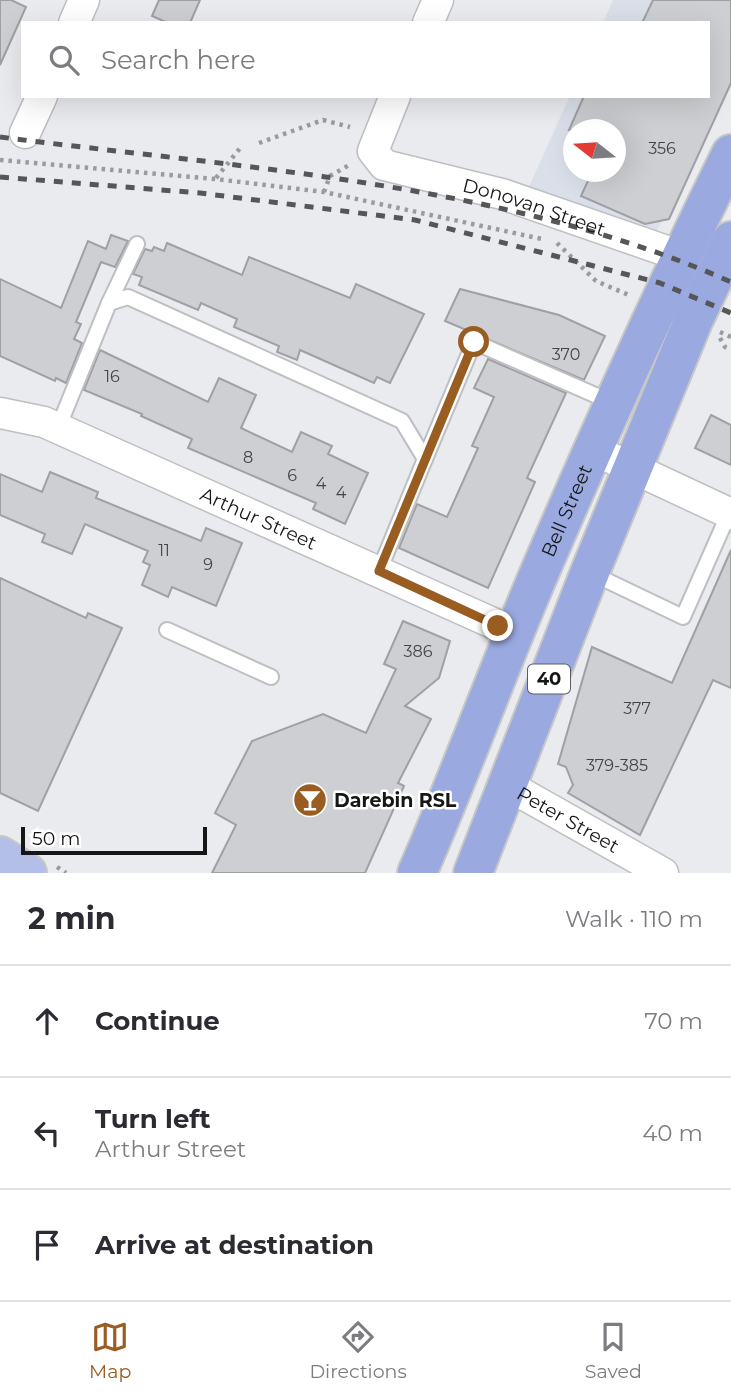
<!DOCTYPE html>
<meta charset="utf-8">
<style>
:root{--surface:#fff;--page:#f7f7f7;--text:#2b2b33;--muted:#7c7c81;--line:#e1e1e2;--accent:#9a5d21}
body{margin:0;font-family:Montserrat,sans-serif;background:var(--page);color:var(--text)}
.compass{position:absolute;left:563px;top:119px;width:63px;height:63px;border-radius:50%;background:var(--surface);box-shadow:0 7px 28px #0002;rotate:287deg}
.scale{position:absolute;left:21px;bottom:18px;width:186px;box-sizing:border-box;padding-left:7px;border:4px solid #161617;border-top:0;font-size:19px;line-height:24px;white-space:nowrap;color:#161617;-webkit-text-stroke:5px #fff;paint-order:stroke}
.stop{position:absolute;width:21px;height:21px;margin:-16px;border:5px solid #9a5d21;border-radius:50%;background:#fff}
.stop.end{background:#9a5d21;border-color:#fff;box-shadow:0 2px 7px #0008}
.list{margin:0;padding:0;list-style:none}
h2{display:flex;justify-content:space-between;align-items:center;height:91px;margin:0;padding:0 28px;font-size:30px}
h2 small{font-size:23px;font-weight:400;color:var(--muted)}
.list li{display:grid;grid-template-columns:46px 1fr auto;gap:21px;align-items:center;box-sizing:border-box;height:112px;padding:0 28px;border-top:2px solid var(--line)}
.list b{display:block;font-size:26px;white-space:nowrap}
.list p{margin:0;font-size:23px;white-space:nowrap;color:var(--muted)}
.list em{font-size:23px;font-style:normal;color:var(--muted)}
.icon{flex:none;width:38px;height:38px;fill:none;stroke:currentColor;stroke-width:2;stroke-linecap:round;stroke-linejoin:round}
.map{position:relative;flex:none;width:731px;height:873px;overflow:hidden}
.search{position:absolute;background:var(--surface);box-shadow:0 7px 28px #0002;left:21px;right:21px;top:21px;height:77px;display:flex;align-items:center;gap:18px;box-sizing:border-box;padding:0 24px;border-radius:0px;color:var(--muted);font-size:26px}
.sheet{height:427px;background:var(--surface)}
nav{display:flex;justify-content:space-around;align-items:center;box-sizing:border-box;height:98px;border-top:2px solid var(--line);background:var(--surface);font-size:19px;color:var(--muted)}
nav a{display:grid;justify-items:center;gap:4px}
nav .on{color:var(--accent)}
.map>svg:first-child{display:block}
.built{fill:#dbdfe9;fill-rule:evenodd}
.building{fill:#cecfd2;stroke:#9fa0a3;stroke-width:2}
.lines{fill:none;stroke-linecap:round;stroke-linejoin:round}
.service-casing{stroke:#bebfc3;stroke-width:18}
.minor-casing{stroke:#bebfc3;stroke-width:33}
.primary-casing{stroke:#c7c7c7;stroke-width:42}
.trunk-casing{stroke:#c7c7c7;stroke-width:42}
.path{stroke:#9a9b9d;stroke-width:4.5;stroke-dasharray:3.5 5;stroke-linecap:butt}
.service{stroke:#fff;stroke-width:14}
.minor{stroke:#fff;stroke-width:30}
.primary{stroke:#b3bfe8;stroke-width:38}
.trunk{stroke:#9aaae0;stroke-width:38}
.rail{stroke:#565658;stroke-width:5;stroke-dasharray:9 9;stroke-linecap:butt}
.route{stroke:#9a5d21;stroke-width:9}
.labels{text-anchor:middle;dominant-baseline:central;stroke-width:5;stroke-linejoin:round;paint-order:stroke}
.number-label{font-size:16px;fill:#444446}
.shield{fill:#fff;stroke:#5c5c5d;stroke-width:2}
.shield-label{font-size:18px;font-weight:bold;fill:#161617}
.street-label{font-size:19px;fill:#161617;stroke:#fff}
.poi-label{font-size:19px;font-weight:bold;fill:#161617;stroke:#fff;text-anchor:start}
</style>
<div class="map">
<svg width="731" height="873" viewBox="0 0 731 873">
<rect width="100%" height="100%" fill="#eaebee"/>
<path class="built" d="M 613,0 L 731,0 L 731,73 L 646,254 L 517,213 L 570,96 L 708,96 L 708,23 L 603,23 ZM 574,130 L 616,130 L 616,172 L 574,172 Z"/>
<g class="building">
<polygon points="0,0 11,0 26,7 0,65"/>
<polygon points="159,0 200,0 190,23 168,23 152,16"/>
<polygon points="653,0 731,0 731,83 669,219 645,224 581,196 592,172 615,172 615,130 569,130 584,96 708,96 708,23 642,23"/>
<polygon points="111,235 128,241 115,267 101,262 76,322 81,324 74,339 82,343 66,383 56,378 55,381 0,356 0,279 61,308 88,241 106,249"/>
<polygon points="167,243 242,275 249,257 350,298 356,284 424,314 390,383 377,377 374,383 300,350 297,360 277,352 279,346 234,327 237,319 201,303 198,310 139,285 142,277 133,274 145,249 152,251 154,247 164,251"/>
<polygon points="460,289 559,315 605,336 584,380 445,321"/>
<polygon points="100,350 208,402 219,378 256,395 241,428 292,452 301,432 332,446 328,454 368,473 345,524 313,509 316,503 188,448 192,439 141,416 142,414 84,390"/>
<polygon points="488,359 566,393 527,478 535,482 488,588 399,548 417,504 447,517 478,448 472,446 494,397 474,388"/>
<polygon points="711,415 731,425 731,465 695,448"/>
<polygon points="50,472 98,492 96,498 201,541 206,528 242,543 216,606 172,587 168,597 142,585 150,565 143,562 148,551 85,524 72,554 42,542 45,534 0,515 0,474 42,492"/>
<polygon points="731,550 731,688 713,680 640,835 568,793 573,785 566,767 558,764 592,647 672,683"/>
<polygon points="0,578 86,618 88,613 122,628 38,811 0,793"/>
<polygon points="403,621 450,641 439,678 405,706 431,719 398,783 404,786 365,873 212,873 236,825 215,813 252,741 323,714 366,733 396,669 384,664"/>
</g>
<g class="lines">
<g class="service-casing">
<g id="service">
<polyline points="109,303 137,244"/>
<polyline points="58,428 109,303 128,297 402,421 425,459 379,571"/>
<polyline points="425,459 474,342 611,402"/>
<polyline points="591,573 683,617 729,513"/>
<polyline points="167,630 271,677"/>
</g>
</g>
<g class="minor-casing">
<g id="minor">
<polyline points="74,23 84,0"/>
<polyline points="428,23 438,0"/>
<path id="s1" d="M 395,96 L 373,151 L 384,165 L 502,194 L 681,256"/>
<polyline points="25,133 42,96"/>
<path id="s2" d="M 0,413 L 44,422 L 515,633"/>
<polyline points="594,450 731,514"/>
<path id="s3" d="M 509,786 L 663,873"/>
</g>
</g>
<g class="primary-casing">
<polyline id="primary" points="0,856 27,873"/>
</g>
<g class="trunk-casing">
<g id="trunk">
<path id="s4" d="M 417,873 C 461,773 498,669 541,569 C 601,429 664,290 731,154"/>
<polyline points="473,873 590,572 693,321 731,241"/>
</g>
</g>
<g class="path">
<polyline points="259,143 323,120 350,127"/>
<polyline points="0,160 215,179 324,192 542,239"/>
<polyline points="216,178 241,147"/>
<polyline points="324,192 330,176 351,164"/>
<polyline points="557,243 596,281 631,296"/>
<polyline points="720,332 731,337"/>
<polyline points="720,338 725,347 731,350"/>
<polyline points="57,867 66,873"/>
</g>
<use href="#service" class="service"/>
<use href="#minor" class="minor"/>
<use href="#primary" class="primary"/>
<use href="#trunk" class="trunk"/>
<g class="rail">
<path d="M 0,137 C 240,168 509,183 731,282"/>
<polyline points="0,177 200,193 415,220 660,283 731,313"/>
</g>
</g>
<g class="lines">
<polyline class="route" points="474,342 379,571 498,626"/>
</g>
<defs>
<g id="bar-disc" transform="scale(1.75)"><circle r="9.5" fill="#9a5d21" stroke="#fff"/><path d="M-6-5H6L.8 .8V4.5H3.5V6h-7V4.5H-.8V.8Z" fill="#fff"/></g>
</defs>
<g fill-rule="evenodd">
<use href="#bar-disc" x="310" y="800"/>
</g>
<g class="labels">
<g class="number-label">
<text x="662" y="148">356</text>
<text x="566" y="354">370</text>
<text x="112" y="376">16</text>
<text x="248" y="457">8</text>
<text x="292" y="475">6</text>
<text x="321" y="483">4</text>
<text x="341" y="492">4</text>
<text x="164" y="550">11</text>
<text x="208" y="564">9</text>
<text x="418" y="651">386</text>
<text x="637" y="708">377</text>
<text x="617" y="765">379-385</text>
</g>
<rect class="shield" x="528" y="664.5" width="42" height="29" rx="5"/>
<g class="shield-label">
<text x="549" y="679">40</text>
</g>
<g class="street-label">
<text stroke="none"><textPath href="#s1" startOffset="233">Donovan Street</textPath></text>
<text stroke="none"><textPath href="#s4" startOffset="392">Bell Street</textPath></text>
<text stroke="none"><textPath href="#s2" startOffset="280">Arthur Street</textPath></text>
<text stroke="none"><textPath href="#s3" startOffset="68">Peter Street</textPath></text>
</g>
<g class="poi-label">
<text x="334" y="800">Darebin RSL</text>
</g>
</g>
</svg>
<svg class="compass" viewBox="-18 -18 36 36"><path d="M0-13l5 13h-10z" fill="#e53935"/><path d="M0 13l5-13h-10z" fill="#7c7c81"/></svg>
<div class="scale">50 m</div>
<div class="stop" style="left:474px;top:342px"></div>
<div class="stop end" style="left:498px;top:626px"></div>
<div class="search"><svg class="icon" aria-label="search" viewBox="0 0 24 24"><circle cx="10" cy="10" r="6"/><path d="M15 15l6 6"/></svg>Search here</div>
</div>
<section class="sheet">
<h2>2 min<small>Walk · 110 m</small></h2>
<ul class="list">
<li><svg class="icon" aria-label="ahead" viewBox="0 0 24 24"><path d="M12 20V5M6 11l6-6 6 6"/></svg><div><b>Continue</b></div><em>70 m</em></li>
<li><svg class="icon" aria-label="left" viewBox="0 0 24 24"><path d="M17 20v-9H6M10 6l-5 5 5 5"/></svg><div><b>Turn left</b><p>Arthur Street</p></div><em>40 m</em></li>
<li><svg class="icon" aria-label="arrive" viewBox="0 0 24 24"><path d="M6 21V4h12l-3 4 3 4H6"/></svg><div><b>Arrive at destination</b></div></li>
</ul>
</section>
<nav>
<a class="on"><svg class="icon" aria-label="map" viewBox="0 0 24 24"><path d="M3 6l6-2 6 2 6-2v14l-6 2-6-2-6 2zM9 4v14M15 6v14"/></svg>Map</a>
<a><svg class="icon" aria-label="directions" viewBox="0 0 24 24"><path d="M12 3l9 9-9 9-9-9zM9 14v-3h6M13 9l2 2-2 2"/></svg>Directions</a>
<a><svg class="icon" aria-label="saved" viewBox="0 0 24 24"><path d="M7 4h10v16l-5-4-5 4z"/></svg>Saved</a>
</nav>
